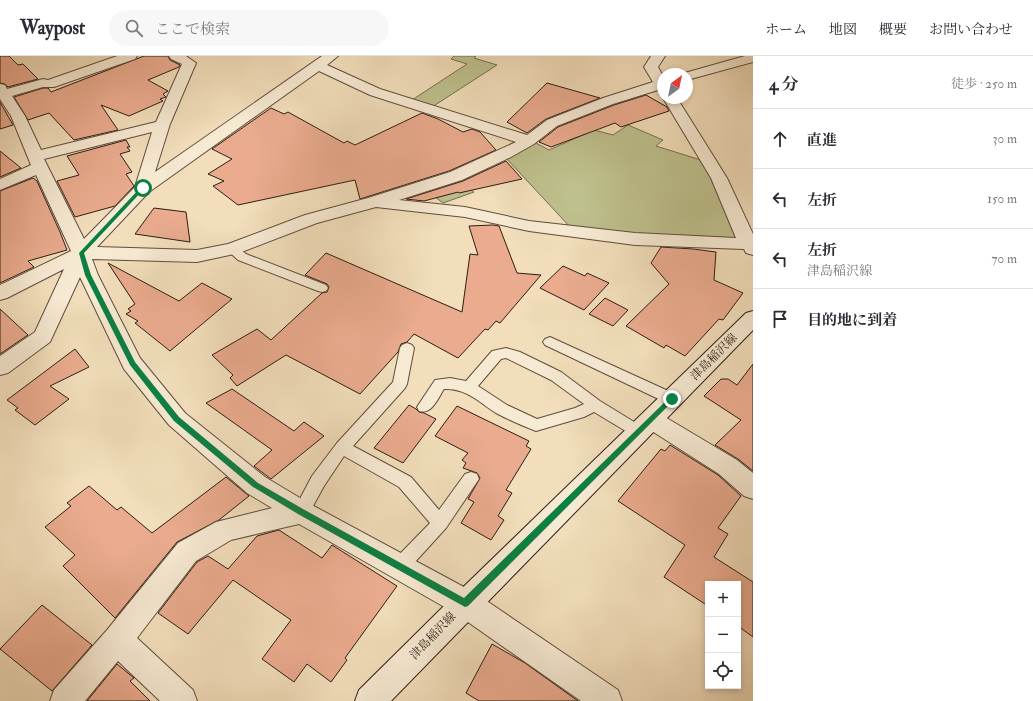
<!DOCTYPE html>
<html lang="ja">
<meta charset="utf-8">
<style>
:root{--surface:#fff;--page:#f7f7f7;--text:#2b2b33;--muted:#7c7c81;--line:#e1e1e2}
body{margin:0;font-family:"IM FELL Double Pica","Noto Serif JP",serif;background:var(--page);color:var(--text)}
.controls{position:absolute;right:12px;bottom:12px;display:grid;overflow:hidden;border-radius:0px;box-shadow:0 2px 6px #0003}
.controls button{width:36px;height:36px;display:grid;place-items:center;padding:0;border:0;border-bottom:1px solid var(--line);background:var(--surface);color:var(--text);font:20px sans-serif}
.compass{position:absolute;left:657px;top:12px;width:36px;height:36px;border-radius:50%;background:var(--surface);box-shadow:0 2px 6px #0003;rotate:33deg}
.stop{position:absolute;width:12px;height:12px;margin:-9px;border:3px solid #0b8043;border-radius:50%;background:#fff}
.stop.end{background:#0b8043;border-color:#fff;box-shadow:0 1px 4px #0008}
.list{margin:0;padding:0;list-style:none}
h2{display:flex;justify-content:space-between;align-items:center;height:52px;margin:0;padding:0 16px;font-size:17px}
h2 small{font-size:13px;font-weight:400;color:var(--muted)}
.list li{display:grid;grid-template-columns:26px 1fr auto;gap:12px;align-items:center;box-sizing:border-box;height:60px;padding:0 16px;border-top:1px solid var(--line)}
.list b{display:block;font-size:15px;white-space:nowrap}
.list p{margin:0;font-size:13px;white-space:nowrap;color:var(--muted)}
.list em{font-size:13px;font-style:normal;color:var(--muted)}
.icon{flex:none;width:22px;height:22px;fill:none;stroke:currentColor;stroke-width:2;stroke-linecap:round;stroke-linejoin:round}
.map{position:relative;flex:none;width:753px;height:645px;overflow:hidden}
header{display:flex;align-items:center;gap:24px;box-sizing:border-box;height:56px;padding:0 20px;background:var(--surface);border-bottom:1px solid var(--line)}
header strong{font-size:19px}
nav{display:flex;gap:22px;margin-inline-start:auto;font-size:14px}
.search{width:280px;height:36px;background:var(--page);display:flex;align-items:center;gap:10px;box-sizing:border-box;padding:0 14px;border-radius:22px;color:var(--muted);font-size:15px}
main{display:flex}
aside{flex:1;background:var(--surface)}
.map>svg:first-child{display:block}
.green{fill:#bec08d;stroke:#766e51}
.building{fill:#eaab8e;stroke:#2e1d15}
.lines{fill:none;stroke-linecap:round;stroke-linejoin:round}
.lane-casing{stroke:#5f4d3e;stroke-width:2}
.street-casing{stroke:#5f4d3e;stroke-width:2}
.secondary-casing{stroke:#2e1d15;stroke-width:2}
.lane{fill:#f7ead3;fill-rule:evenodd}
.street{fill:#f7ead3;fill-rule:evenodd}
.secondary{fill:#f7ead3;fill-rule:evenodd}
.route{fill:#0b8043}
.labels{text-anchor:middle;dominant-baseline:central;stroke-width:4;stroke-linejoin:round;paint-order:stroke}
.street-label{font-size:12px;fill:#2e1d15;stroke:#f7ead3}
</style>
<header>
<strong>Waypost</strong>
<div class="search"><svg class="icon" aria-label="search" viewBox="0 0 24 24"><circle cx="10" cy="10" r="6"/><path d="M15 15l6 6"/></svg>ここで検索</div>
<nav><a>ホーム</a><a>地図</a><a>概要</a><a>お問い合わせ</a></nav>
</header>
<main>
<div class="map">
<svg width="753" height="645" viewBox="0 0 753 645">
<rect width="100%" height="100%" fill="#f2debb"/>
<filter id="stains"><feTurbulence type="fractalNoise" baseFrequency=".005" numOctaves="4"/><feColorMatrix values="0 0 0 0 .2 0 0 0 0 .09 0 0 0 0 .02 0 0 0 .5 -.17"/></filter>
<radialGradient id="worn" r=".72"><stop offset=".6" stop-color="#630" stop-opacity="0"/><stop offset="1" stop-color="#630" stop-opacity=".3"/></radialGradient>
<g class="green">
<polygon points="454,0 476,0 474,2 497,9 432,51 412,44 467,8 451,3"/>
<polygon points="628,69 663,84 656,90 704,105 740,185 628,180 571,172 506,102 534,86 549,94 594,74 613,79"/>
<polygon points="458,123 474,136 443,147 426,134"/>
</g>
<g class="building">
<polygon points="0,0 9,0 18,9 23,8 38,23 8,31 5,28 0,27"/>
<polygon points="144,0 168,0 170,4 180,9 179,11 148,24 168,35 163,38 166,41 160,43 163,45 129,60 101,49 118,74 74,84 49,57 28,64 14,41 43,32 48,32 51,36"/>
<polygon points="547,27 600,42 546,63 527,77 507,66"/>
<polygon points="646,39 667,51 669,55 621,71 615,67 551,91 539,86 558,71 614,49"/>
<polygon points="0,46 13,69 0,73"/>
<polygon points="271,52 284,58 288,56 344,87 347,85 355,89 422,57 438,63 463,76 472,73 480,76 496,94 449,115 360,143 355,124 238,149 213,130 224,125 208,118 232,103 212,93"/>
<polygon points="126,84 130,91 127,91 130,95 120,98 132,116 126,118 134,130 115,150 75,161 57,125 79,119 67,100"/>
<polygon points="0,95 21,112 0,121"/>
<polygon points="506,105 522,123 459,137 458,136 424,145 406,143 463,125"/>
<polygon points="33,122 37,125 60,176 67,194 28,205 34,211 0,227 0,135"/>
<polygon points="154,152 186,156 190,186 135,178"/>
<polygon points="493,169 499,170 517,217 541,219 500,267 496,265 488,274 485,273 458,302 414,278 407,286 401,288 398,296 360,338 286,299 237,330 230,322 233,319 212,299 257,273 271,284 322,237 327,236 329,231 327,228 305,219 326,197 462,256 470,198 478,199 469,170"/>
<polygon points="661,191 693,193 716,196 714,224 743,237 723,264 719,263 685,300 666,289 664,292 626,270 669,228 651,207"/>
<polygon points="108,207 179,245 202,227 232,243 170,295 135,267 138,265 126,258 131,255 128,253 135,248"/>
<polygon points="563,210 585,220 587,217 609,227 584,254 540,232"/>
<polygon points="605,242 628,254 613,270 589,258"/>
<polygon points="0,253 28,279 0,298"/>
<polygon points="75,293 89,311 50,330 69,343 35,369 15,354 18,352 7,344"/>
<polygon points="753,308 753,415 738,403 715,389 741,364 704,340 721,323 728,323 737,329"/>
<polygon points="232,333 294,375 304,366 324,380 271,423 254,410 272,394 206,347"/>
<polygon points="409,349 416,353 419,356 424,357 436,363 403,407 374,392"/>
<polygon points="457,350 529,385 526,390 531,393 506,434 512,437 498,460 504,464 491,484 461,467 474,446 468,443 480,422 477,417 463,412 466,407 462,404 468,397 435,380"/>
<polygon points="670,389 718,419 741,440 718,472 728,478 714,501 753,526 753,581 738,570 738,528 708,528 708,550 664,521 685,489 618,445 661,393 665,395"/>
<polygon points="226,421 249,440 219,464 177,486 115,562 63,510 75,499 45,471 71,450 67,447 89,430 117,454 121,451 152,477"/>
<polygon points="279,474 322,502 332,489 397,530 345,602 347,604 331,626 307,608 294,626 262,603 291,564 233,524 188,578 158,557 197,506 208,500 228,513 257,480"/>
<polygon points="42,549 92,589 52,635 0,593"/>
<polygon points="492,588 525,607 578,645 479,645 466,637"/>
<polygon points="117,608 134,622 130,625 150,645 87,645"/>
</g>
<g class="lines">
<g class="lane-casing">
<g id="lane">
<polygon points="232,189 236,190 246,198 326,229 328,232 326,235 322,236 318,235 238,204 226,193 228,190"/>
<polygon points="550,281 677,339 679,343 677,347 672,349 667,347 545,289 543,286 545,283"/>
<polygon points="407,287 412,289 414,292 407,328 405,332 353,390 411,421 439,454 465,418 471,416 477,418 479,423 446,472 405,517 399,519 393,517 390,511 393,505 430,467 399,431 344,400 324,430 307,461 301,463 295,461 293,456 312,420 337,387 393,326 400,292 402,289"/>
<path d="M 506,292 L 520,296 L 561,316 L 600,345 L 644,372 L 646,376 L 644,380 L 639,382 L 634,380 L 594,356 L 584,361 L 536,375 C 523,370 509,364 496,357 C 479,346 466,332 444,333 C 438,342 432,359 419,355 L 417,351 L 435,324 L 450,322 L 466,325 L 492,295 ZM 506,302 L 551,324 L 584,348 L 575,352 L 537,363 L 507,349 L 478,330 L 501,303 Z"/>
</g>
</g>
<g class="street-casing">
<g id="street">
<path d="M 117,0 L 137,0 L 135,3 L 54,31 L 43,31 L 12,40 L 25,60 L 41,94 L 156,66 L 182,8 L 171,3 L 169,0 L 186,0 L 196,7 L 170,68 L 155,116 L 322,0 L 338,0 L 327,9 L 380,33 L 527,79 L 547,64 L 603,42 L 653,26 L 644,11 L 651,0 L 665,0 L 658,11 L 663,20 L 663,35 L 658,34 L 613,48 L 557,70 L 534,88 L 511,101 L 462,124 L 399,144 L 465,151 L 529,165 L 635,177 L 736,182 L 711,122 L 663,42 L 677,42 L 727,122 L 753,178 L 753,199 L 746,197 L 744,193 L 635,189 L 529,175 L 465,161 L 376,151 L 317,167 L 239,197 L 197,206 L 92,203 L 98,219 L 140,302 L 185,357 L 265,421 L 310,448 L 475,537 L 618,634 L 622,645 L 581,645 L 455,557 L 299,468 L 231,484 L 196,505 L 137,582 L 193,634 L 197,645 L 160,645 L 118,605 L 85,645 L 50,645 L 54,634 L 107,574 L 178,487 L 216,466 L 272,452 L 247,437 L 169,369 L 124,313 L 80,221 L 50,286 L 8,317 L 0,319 L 0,300 L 35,276 L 64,213 L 7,242 L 0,244 L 0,229 L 71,195 L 36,119 L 0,134 L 0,123 L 31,109 L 11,60 L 0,43 L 0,28 L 5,29 L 7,33 L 43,23 L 48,24 ZM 319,15 L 370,39 L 516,86 L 450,116 L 368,142 L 305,159 L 228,188 L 197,194 L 97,191 L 149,136 ZM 152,76 L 135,131 L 84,183 L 44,103 Z"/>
<polygon points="745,0 753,0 753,6 687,24 687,18 681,18"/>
<polygon points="652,355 660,358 737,404 753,417 753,443 744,440 719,418 644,370 640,364 644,358"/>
</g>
</g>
<g class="secondary-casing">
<polygon id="secondary" points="753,255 753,274 391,645 355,645 359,634 455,539 746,257"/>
</g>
<use href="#lane" class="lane"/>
<use href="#street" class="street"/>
<use href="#secondary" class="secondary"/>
</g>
<polygon class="route" points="141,131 145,132 84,197 91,219 135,306 179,361 258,427 303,453 464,542 670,341 674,341 675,343 468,550 465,551 298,458 253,431 174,365 130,309 85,219 79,197"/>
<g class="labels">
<g class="street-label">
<text transform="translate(714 301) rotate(-45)">津島稲沢線</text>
<text transform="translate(433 580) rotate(-46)">津島稲沢線</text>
</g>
</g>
<rect width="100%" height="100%" filter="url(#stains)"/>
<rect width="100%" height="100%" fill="url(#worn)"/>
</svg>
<div class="controls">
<button>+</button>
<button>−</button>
<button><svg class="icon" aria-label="locate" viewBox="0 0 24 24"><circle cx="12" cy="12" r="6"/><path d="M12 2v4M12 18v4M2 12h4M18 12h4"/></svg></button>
</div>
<svg class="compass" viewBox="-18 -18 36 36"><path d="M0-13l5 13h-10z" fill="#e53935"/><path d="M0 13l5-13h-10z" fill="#7c7c81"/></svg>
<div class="stop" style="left:143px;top:132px"></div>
<div class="stop end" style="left:672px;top:343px"></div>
</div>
<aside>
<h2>4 分<small>徒歩 · 250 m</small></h2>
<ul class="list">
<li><svg class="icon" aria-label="ahead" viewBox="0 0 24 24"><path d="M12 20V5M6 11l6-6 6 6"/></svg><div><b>直進</b></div><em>30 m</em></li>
<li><svg class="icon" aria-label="left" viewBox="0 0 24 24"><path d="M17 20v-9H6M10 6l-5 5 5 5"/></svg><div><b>左折</b></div><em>150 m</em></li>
<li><svg class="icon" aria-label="left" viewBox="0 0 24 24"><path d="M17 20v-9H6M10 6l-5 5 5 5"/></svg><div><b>左折</b><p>津島稲沢線</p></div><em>70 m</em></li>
<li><svg class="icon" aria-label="arrive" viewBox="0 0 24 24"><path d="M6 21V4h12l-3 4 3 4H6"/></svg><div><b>目的地に到着</b></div></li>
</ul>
</aside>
</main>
